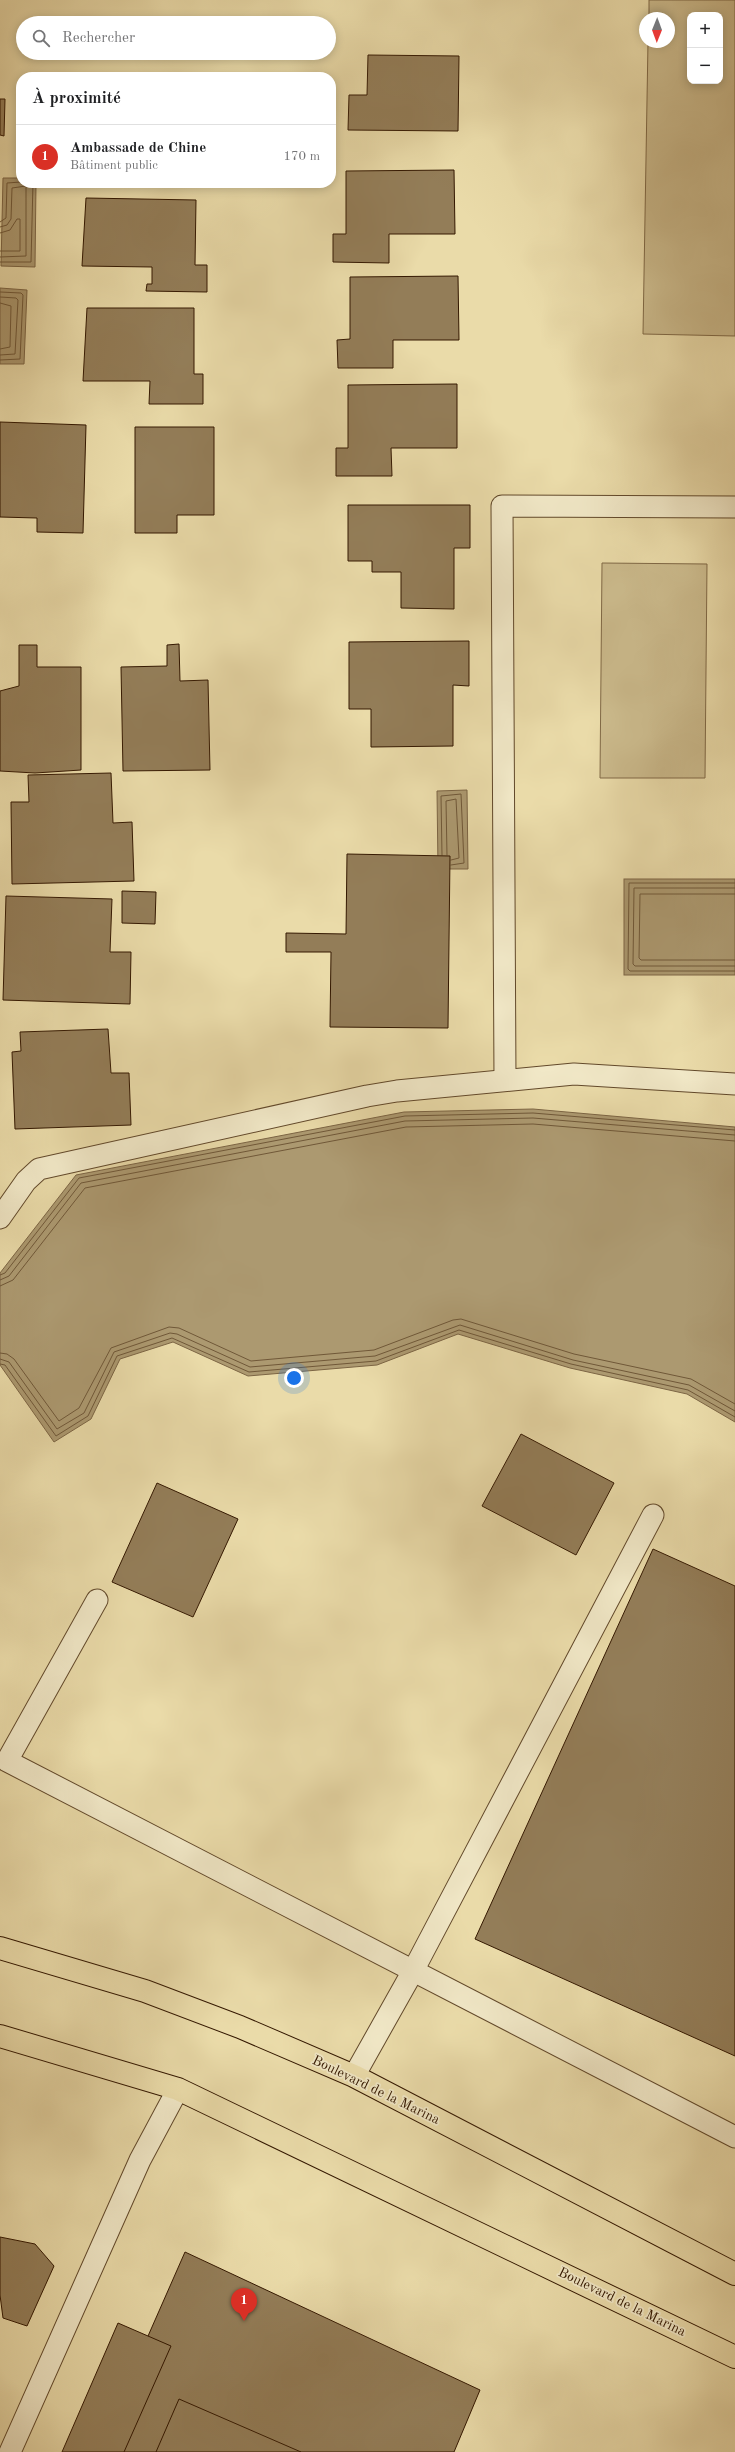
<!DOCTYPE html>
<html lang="fr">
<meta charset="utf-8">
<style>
:root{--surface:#fff;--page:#f2f2f2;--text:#202124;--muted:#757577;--line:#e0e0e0;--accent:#d93025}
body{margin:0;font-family:"Old Standard TT",serif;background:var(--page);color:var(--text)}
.controls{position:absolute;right:12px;top:12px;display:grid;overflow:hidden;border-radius:8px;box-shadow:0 2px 10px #0003}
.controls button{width:36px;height:36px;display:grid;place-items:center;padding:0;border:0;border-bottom:1px solid var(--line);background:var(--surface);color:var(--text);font:20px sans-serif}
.compass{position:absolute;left:639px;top:12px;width:36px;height:36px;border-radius:50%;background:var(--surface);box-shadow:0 2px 10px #0003;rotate:181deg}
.you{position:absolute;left:294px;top:1378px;width:14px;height:14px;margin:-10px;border:3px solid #fff;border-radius:50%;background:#1a73e8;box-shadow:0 0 0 6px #1a73e833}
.badge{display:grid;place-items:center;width:26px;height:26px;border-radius:50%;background:var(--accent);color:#fff;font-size:13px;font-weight:700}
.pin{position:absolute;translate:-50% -33px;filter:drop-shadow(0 1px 2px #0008)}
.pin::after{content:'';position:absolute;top:21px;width:14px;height:12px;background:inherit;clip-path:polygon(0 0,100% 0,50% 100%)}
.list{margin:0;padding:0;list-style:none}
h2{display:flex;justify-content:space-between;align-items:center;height:52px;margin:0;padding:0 16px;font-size:17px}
h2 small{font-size:13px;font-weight:400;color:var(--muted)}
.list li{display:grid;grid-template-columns:26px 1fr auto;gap:12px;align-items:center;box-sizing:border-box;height:64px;padding:0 16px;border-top:1px solid var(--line)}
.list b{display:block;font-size:15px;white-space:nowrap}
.list p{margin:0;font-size:13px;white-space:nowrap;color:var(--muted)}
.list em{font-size:13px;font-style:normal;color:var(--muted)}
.icon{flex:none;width:22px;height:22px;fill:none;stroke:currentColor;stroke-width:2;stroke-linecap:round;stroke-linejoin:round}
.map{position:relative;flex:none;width:735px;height:2452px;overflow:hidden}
.search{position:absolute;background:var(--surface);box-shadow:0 2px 10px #0003;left:16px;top:16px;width:320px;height:44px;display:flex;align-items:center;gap:10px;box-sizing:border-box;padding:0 14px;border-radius:22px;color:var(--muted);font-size:15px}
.panel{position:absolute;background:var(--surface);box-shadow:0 2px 10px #0003;left:16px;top:72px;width:320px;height:116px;border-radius:16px}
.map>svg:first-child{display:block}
.green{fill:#cbba8c;stroke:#806946;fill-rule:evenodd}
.water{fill:#ac9970;stroke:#7c6544}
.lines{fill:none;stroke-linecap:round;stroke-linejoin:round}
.shore{stroke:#705838;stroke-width:1}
.building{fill:#937d58;stroke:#341801}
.service-casing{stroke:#62492b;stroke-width:23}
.primary-casing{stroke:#341801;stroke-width:24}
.service{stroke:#f1e8c7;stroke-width:21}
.primary{stroke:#eadba9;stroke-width:22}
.labels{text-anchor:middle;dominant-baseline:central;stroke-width:3.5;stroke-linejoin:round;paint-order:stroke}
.street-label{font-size:14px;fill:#341801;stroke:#f1e8c7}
</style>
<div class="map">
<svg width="735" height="2452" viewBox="0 0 735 2452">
<rect width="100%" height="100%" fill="#eadba9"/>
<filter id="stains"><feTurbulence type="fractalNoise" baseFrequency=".005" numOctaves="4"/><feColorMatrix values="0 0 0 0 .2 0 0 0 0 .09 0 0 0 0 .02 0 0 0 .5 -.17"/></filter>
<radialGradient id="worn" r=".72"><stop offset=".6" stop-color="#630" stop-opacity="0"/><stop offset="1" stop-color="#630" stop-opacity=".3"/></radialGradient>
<g class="green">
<path d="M 649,0 L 735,0 L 735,336 L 643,334 L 648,42 L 669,42 L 669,18 L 649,18 ZM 690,15 L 720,15 L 720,81 L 690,81 Z"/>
<polygon points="602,563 707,564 705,778 600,778"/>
</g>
<g class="water">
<polygon points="3,178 21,178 21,183 36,183 35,267 1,266"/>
<polygon points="0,288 27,290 24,364 0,364"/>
<polygon points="467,790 468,869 438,869 437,791"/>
<rect x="624" y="879" width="111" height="96"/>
<polygon points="533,1109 735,1127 735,1422 687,1394 570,1368 458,1334 377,1365 248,1376 173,1342 120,1359 91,1419 54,1442 0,1365 0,1273 76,1175 404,1112"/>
</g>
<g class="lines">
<g class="shore">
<polyline points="0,222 6,218 7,183 21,182"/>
<polyline points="0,227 7,225 11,219 12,188 26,186 26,256 0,257"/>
<polyline points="0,233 10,230 17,219 20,219 20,251 0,251"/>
<polyline points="0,262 31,262 33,183"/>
<polyline points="0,292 21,293 23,295 20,359 0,360"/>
<polyline points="0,297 16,298 18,300 15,354 0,355"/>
<polyline points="0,303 11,306 10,347 0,349"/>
<polyline points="442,855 441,796 461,794 464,863 451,865"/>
<polyline points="447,855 446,801 456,799 459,858 451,860"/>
<polyline points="735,883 629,883 628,969 630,971 735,971"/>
<polyline points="735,888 634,888 633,964 635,966 735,966"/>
<polyline points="735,894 640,894 639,958 641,960 735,960"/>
<polyline points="0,1275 5,1273 79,1178 405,1116 533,1113 735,1130"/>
<polyline points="0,1280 9,1276 81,1183 405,1121 533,1118 735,1135"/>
<polyline points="0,1286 13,1280 85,1188 406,1127 533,1124 735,1141"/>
<polyline points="0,1353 7,1354 14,1359 59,1421 79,1408 111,1348 169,1327 179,1328 251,1361 374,1350 453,1320 461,1319 574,1354 691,1379 735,1404"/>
<polyline points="0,1359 9,1362 57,1429 84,1413 114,1352 170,1333 177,1334 250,1367 375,1356 460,1325 573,1360 689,1385 735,1411"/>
<polyline points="0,1364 5,1365 56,1436 88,1416 117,1356 172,1338 249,1372 376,1361 459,1330 571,1364 688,1390 735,1417"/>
</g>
</g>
<g class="building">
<polygon points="368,55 459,56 458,131 348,130 349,95 367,95"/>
<polygon points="0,99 5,99 4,136 0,135"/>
<polygon points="454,170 455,234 389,234 389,263 333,262 333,234 346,234 346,171"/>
<polygon points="86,198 196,200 195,265 207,265 207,292 146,291 147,284 152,284 152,267 82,266"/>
<polygon points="458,276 459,340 393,340 393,368 338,368 337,340 350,339 350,277"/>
<polygon points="87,308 194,308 194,374 203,374 203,404 149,404 150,381 83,381"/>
<polygon points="457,384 457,448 391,448 392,476 336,476 336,448 348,448 348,385"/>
<polygon points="0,422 86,425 83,533 37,532 37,518 0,517"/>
<polygon points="135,427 214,427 214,515 177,515 177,533 135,533"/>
<polygon points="348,505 470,505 470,548 454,548 454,609 401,608 401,572 372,572 372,561 348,561"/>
<polygon points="469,641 469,686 453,685 453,746 371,747 371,709 349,709 349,642"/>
<polygon points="179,644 180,681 208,680 210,770 123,771 121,667 167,666 167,645"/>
<polygon points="19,645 37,645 37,667 81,667 81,770 35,773 0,771 0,691 19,686"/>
<polygon points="111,773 113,823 132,822 134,881 12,884 11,802 29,802 28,775"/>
<polygon points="347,854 450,856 448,1028 330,1027 331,952 286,952 286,933 346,934"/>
<polygon points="122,891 156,892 155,924 122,923"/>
<polygon points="6,896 112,899 110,952 131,952 130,1004 3,1000"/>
<polygon points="108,1029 111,1073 129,1073 131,1125 15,1129 12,1052 21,1051 20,1032"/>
<polygon points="521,1434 614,1483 576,1555 482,1506"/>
<polygon points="157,1483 238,1519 193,1617 112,1582"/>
<polygon points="653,1549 735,1586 735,2056 475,1939"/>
<polygon points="0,2237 35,2244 54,2266 27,2326 3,2318 0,2295"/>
<polygon points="185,2252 480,2390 454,2452 97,2452"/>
<polygon points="118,2323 171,2346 124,2452 62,2452"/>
<polygon points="179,2399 301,2452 156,2452"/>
</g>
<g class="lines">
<g class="service-casing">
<g id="service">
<polyline points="505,1080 502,506 735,507"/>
<polyline points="0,1218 26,1181 39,1169 367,1096 397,1091 574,1074 735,1084"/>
<polyline points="97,1600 7,1761 735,2137"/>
<polyline points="354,2076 413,1971 653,1515"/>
<polyline points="10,2452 140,2160 178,2089"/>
</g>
</g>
<g class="primary-casing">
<g id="primary">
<polyline points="0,1948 145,1991 240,2027 354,2076 735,2274"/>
<polyline points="0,2036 178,2089 735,2357"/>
</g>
</g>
<use href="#service" class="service"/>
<use href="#primary" class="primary"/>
</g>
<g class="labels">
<g class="street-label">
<text transform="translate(376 2090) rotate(26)">Boulevard de la Marina</text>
<text transform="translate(622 2302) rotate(26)">Boulevard de la Marina</text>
</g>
</g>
<rect width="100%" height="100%" filter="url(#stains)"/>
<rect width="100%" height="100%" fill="url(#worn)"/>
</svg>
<div class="controls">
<button>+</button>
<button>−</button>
</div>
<svg class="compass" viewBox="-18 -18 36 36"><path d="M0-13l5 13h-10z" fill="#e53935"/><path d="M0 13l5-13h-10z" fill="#757577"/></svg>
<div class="you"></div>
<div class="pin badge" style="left:244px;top:2321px">1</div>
<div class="search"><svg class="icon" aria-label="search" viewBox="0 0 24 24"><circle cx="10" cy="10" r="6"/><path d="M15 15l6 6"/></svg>Rechercher</div>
<section class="panel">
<h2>À proximité<small></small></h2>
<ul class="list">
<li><span class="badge">1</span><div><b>Ambassade de Chine</b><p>Bâtiment public</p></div><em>170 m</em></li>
</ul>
</section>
</div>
